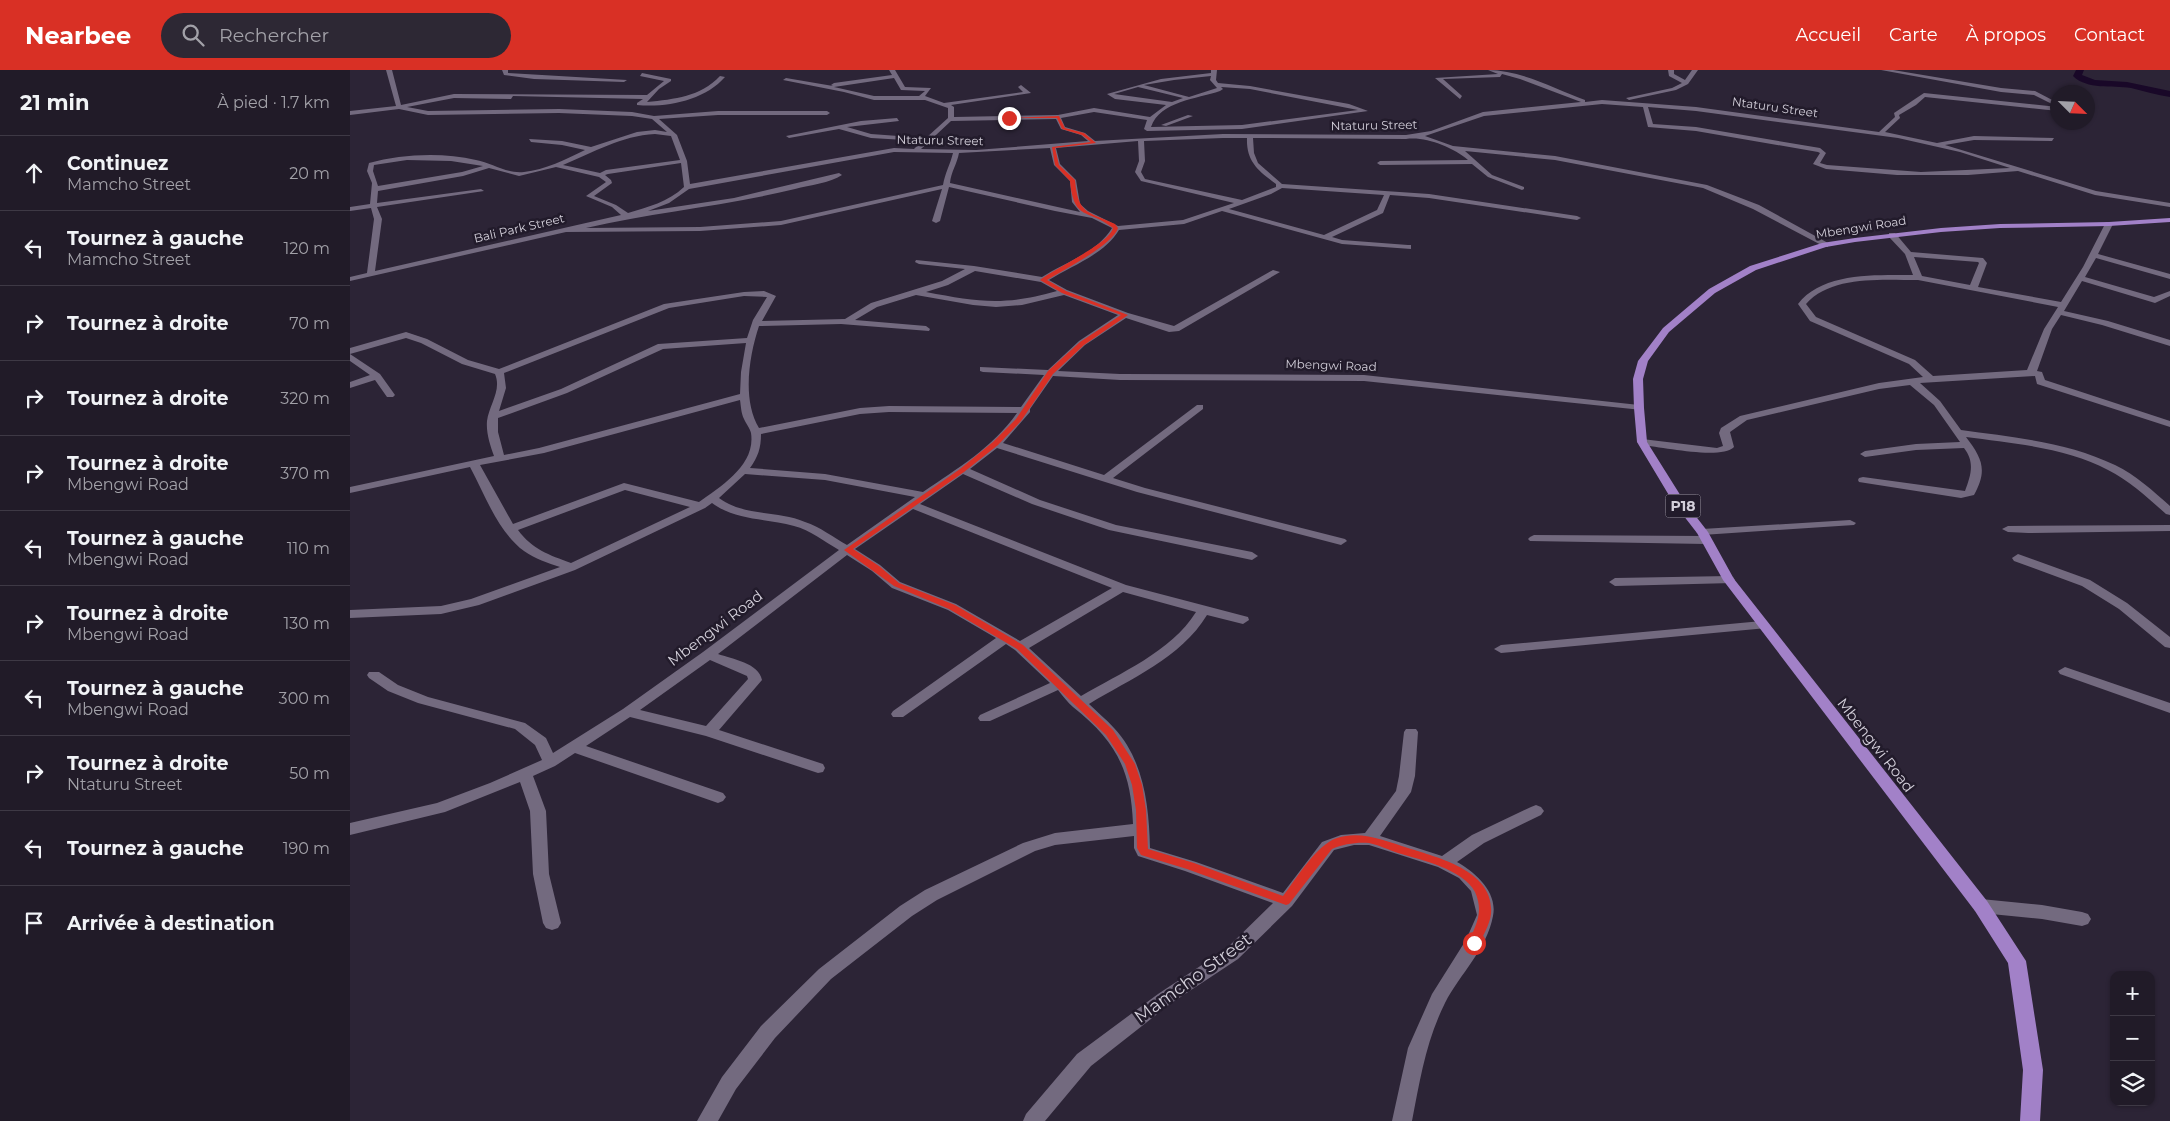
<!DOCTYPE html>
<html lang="fr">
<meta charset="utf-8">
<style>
:root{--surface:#211b28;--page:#2d2834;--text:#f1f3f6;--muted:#a2a1a8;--line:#3e3945;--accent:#d93025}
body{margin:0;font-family:Montserrat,sans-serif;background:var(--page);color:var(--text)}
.controls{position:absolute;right:15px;bottom:15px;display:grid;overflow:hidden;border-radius:10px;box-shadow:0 1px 4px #0004}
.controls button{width:45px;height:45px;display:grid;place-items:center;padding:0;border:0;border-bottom:1px solid var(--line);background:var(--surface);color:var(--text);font:25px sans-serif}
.compass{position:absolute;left:1700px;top:15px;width:45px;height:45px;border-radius:50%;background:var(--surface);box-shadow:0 1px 4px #0004;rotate:114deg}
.stop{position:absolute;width:15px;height:15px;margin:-11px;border:4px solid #d93025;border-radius:50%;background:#fff}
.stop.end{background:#d93025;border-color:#fff;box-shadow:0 1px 5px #0008}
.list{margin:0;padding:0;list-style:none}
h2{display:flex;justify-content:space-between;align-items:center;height:65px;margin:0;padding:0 20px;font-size:21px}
h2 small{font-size:16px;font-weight:400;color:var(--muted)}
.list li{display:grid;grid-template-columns:32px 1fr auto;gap:15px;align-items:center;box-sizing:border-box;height:75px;padding:0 20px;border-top:1px solid var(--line)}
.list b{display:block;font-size:19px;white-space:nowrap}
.list p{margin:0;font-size:16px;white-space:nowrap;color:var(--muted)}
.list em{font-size:16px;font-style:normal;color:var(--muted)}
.icon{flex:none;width:28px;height:28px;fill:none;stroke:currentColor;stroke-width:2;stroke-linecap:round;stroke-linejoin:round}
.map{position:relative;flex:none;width:1820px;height:1051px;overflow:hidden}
header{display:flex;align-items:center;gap:30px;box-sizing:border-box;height:70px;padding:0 25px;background:var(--accent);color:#fff}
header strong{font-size:24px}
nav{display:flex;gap:28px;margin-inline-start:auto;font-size:18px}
.search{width:350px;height:45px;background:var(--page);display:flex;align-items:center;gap:12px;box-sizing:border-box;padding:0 18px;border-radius:28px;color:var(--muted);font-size:19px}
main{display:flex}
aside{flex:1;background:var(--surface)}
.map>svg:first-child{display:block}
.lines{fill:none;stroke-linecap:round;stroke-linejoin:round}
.river{fill:#190828;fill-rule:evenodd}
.minor{fill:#736a7f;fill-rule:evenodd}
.major{fill:#a281c8;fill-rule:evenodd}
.route{fill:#d93025}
.labels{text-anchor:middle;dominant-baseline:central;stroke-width:5;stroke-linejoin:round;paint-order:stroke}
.far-street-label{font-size:12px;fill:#d3cfda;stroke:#221b2b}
.shield{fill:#221b2b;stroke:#9e99a6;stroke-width:1}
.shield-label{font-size:14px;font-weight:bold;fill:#d3cfda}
.street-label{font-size:15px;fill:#d3cfda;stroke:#221b2b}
.near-street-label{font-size:18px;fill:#d3cfda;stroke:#221b2b}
</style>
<header>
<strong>Nearbee</strong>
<div class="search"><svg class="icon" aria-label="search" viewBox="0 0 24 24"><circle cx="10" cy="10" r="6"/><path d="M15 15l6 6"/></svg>Rechercher</div>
<nav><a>Accueil</a><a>Carte</a><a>À propos</a><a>Contact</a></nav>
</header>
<main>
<aside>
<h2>21 min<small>À pied · 1.7 km</small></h2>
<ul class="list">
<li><svg class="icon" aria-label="ahead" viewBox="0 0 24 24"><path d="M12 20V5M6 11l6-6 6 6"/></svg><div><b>Continuez</b><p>Mamcho Street</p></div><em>20 m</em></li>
<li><svg class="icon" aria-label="left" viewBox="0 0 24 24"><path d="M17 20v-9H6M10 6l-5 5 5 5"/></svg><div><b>Tournez à gauche</b><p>Mamcho Street</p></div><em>120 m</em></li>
<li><svg class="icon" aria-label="right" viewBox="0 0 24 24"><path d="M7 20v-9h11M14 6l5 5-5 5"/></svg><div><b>Tournez à droite</b></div><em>70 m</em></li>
<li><svg class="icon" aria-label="right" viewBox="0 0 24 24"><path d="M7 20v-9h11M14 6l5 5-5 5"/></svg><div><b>Tournez à droite</b></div><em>320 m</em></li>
<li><svg class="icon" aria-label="right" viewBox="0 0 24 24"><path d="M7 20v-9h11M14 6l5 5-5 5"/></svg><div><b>Tournez à droite</b><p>Mbengwi Road</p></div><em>370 m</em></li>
<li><svg class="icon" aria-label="left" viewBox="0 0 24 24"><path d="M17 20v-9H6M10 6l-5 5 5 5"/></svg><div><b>Tournez à gauche</b><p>Mbengwi Road</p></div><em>110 m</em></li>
<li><svg class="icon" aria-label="right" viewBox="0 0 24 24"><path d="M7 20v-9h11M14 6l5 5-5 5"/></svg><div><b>Tournez à droite</b><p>Mbengwi Road</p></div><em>130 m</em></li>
<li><svg class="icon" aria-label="left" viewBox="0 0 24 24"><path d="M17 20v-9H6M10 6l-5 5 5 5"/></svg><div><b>Tournez à gauche</b><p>Mbengwi Road</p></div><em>300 m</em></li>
<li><svg class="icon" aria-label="right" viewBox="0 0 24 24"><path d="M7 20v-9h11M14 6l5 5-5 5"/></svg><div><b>Tournez à droite</b><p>Ntaturu Street</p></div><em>50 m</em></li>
<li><svg class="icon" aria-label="left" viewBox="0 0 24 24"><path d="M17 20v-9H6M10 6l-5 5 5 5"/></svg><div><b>Tournez à gauche</b></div><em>190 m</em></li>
<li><svg class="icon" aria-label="arrive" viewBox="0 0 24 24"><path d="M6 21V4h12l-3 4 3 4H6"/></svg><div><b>Arrivée à destination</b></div></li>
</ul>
</aside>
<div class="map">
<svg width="1820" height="1051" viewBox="0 0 1820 1051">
<rect width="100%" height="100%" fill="#2c2436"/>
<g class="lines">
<path class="river" d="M 1726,0 L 1734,0 L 1732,5 L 1745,10 L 1777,12 L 1820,21 L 1820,27 C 1807,25 1794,21 1781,18 C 1762,15 1737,20 1723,6 Z"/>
<g class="minor">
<path d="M 36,0 L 42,0 L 51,35 L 104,24 L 297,25 L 314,11 L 290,6 L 292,3 L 321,9 L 321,11 L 309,19 L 297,32 C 325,29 350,27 370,6 L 375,7 C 355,30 317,38 287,35 L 287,33 L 293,29 L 163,26 L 161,29 L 104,28 L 57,37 L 78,41 L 209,39 L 282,42 L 304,46 L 368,41 L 477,41 L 480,43 L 477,45 L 368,45 L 309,49 L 327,65 L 337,91 L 340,114 L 544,78 L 564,79 L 572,71 L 521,68 L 489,59 L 439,68 L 436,66 L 511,51 L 547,48 L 549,51 L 497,57 L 521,64 L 576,68 L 598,48 L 598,38 L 575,30 L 524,30 L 494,22 L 433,10 L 436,8 L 483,16 L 481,15 L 484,13 L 542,5 L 539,0 L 545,0 L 555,17 L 581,18 L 575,26 L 594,33 L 673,22 L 668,17 L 671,15 L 681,23 L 601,35 L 604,37 L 604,47 L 708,45 L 744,38 L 800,47 L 816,35 L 765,29 L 757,24 L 811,9 L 861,3 L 861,0 L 867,0 L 866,10 L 868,13 L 900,16 L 999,34 L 1018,41 L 892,59 L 797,61 L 794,59 L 797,50 L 744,42 L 711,48 L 715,57 L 735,63 L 745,71 L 873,64 L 1056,65 L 1081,61 L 1133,42 L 1231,32 L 1170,9 L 1152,4 L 1150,7 L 1093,9 L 1112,26 L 1110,29 L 1085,8 L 1148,4 L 1138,0 C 1171,0 1205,19 1235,30 L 1235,32 L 1252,30 L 1346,37 L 1529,62 L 1545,47 L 1544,43 L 1574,23 L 1708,37 L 1708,41 L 1575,27 L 1566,35 L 1549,45 L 1550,48 L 1535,62 L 1587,73 L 1624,66 L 1704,68 L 1702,71 L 1624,70 L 1595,75 L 1746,121 L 1820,133 L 1820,137 L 1745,125 L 1668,101 L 1618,105 L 1547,105 L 1476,99 L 1463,94 L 1470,83 L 1468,82 L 1346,61 L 1298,57 L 1293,37 L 1252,34 L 1134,46 L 1075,66 L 1103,76 L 1205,86 L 1357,115 L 1409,135 L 1478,173 L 1478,177 L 1475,177 L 1403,139 L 1353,118 L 1205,90 L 1115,81 L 1142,105 L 1174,117 L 1174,119 L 1172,120 L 1138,107 L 1122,94 L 1030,95 L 1027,93 L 1030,91 L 1118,90 C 1103,77 1075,66 1056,69 L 903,68 L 904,83 L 908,93 L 932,114 L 1079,124 L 1227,146 L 1231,148 L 1227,150 L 1079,128 L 1040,125 L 1033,143 L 982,167 L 992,170 L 1058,175 L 1061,175 L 1061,179 L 992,174 L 872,141 L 834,154 L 769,160 C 755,184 721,196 699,210 L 717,220 L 778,243 L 824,256 L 923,200 L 930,202 L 829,261 L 819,262 L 776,248 L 735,275 L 708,301 L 770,304 L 1014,305 L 1289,335 L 1292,336 L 1292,340 L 1014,311 L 770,310 L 703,306 L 680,339 L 680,342 L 653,373 L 754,405 L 847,335 L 853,335 L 853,339 L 763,408 L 795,418 L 995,469 L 997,471 L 991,475 L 787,422 L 647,378 L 620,399 L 690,430 L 766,455 L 902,482 L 908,486 L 902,490 L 759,460 L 682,434 L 613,404 L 570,434 L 776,515 L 898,547 L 899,550 L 893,554 L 857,545 C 831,588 780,609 739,634 C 747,642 756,649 764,658 C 794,690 799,736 800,778 L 846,792 L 933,823 L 972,772 L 991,765 L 1015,763 L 1046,721 L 1049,706 L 1054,662 L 1056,659 L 1066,659 L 1068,662 L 1065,706 L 1061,722 L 1030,766 L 1092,786 L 1122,765 L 1181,737 L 1186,735 L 1191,737 L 1194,741 L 1191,745 L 1134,773 L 1107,792 C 1125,802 1148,822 1143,846 C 1137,879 1110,904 1095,933 C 1076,971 1070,1010 1062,1051 L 1042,1051 L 1058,978 L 1082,924 L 1116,870 L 1127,845 L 1121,821 L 1109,808 L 1088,797 L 1019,775 L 1004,775 L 984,780 L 942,836 L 888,889 L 820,934 L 741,996 L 695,1051 L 673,1051 L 676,1044 L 727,984 L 808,924 L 876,879 L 923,833 L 835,801 L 788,786 L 784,778 L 784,766 L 705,775 L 685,781 L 587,830 L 562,846 L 481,909 L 425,968 L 386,1019 L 368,1051 L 347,1051 L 372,1007 L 411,956 L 469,899 L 550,836 L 575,820 L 673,773 L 705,763 L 783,754 C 781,700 766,671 723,637 C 718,633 713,626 708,620 L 640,651 L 630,651 L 628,648 L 630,645 L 700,613 L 665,580 L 656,574 L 553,647 L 543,647 L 541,644 L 543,641 L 646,568 L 598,540 L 542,518 L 522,501 L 497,485 L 368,584 C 382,589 409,593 412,610 L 369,660 L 473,694 L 475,698 L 473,702 L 468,703 L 356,666 L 280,647 L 236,676 L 373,723 L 376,727 L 373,731 L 368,733 L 225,683 L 205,696 L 183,706 L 196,741 L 199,804 L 211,853 L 208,858 L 202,860 L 196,858 L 193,853 L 183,804 L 180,741 L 170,712 L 95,742 L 0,765 L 0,753 L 87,733 L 140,713 L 192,690 L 185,675 L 165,659 L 68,633 L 38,621 L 19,608 L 17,605 L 19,602 L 29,602 L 48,615 L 78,627 L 175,653 L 196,668 L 203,683 L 273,639 L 353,582 L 489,480 C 475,472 460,460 444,456 C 416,448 386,451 362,433 L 355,438 L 225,500 L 129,535 L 91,544 L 0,548 L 0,540 L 91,536 L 121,529 L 210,497 C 198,493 185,489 174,481 C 148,462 135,425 120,397 L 0,423 L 0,417 L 144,386 C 140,375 136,363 137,351 C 139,335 152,320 145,304 L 112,294 L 71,273 L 56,268 L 0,284 L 0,278 L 56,262 L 77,269 L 118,290 L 149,299 L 314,234 L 394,222 L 414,221 L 426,226 L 412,251 L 495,249 L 521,233 L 592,211 L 615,199 L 569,194 L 565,192 L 566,190 L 624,196 L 692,207 C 714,193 748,182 762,158 L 742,148 L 705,141 L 599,117 L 590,151 L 586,153 L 582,151 L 592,119 L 431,155 L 350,161 L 216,162 L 0,211 L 0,207 L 17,203 L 24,149 L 21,138 L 0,141 L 0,137 L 20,134 L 22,113 L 17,101 L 19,93 C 52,84 92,82 126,90 C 142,93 157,104 174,102 C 195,100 216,89 235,80 L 212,75 L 181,72 L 179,69 L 212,71 L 241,77 L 287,62 L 305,60 L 317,62 L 302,49 L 282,46 L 209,43 L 78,45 L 49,39 L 0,45 L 0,41 L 46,36 ZM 861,6 L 860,10 L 867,18 L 839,27 L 794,15 L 824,10 ZM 544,8 L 551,20 L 575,21 L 569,26 L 524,26 L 484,17 ZM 788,17 L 833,28 L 822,32 L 764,24 ZM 871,17 L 900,19 L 1008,40 L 892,55 L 801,57 C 810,31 847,29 870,21 L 873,19 ZM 1298,37 L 1346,41 L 1548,68 L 1610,82 L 1660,98 L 1571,102 L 1477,95 L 1470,93 L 1476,83 L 1470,78 L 1346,57 L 1303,54 ZM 706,49 L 711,59 L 731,65 L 738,71 L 626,80 L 571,79 L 601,51 ZM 305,64 L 321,66 L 330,90 L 256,100 L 250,103 L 213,95 C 244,82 271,66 305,64 ZM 873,68 L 897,68 C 896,91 908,101 926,114 L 926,117 L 892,130 L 795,109 L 791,102 L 795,91 L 794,71 ZM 788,71 L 789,91 L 785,102 L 791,111 L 884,133 L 833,150 L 768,156 L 738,141 L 730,134 L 726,110 L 710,94 L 706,78 ZM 700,78 L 704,95 L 720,111 L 722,132 L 730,142 L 600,113 C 601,102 607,94 609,83 ZM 544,82 L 603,83 C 600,95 595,103 593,115 L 431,151 L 350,157 L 236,158 C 305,142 376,136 445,119 C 460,115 480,113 492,105 L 489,103 L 384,128 L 298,141 L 319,133 L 339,119 ZM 57,90 L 101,91 L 133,96 L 112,102 L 28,116 L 23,101 L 24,95 ZM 331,93 L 334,117 C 318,132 298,137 278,143 L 266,135 L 244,126 L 262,113 L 261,110 L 255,105 L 258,104 ZM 206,97 L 249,107 L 256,112 L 236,126 L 262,137 L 271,145 L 25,201 L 32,149 L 27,137 L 134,121 L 131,119 L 27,133 L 28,121 L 113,106 L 139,98 L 169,106 ZM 932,118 L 1034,125 L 1027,140 L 974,165 L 879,139 L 921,124 ZM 625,201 L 691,212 L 707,221 C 655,236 628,232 576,222 L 598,215 ZM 566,225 L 623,235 L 646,237 L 672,235 L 714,225 L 768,245 L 729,271 L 698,300 L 630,297 L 630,301 L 633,302 L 694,305 L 671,337 L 539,336 L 510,338 L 409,358 C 392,330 399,286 409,256 L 491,254 L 579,261 L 580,259 L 576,256 L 505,250 L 527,237 ZM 394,226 L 417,227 L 403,250 L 397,268 L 308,274 L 211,319 L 149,341 L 156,318 L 154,303 L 319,238 ZM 396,273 L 391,302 L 390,324 L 189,378 L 154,385 L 148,362 L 148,348 L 217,323 L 313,279 ZM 390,330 C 391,336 391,343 394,349 C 396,354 400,358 401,363 C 406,395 371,416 349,432 L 274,413 L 163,454 L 130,395 L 194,383 ZM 539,342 L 667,343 C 642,378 608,398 573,422 L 475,404 L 400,398 C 408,387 411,378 411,364 L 510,344 ZM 395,404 L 475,410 L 565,427 L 497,475 C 483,467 470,457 455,452 C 427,440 395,447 369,428 ZM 275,420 L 340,437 L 221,493 C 199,485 182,479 168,460 ZM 563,439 L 762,518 L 670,571 L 606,534 L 550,512 L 530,495 L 505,479 ZM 773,522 L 846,542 C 821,582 770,603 731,626 L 679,578 ZM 360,590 L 397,606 L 398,609 L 356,656 L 290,640 Z"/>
<polygon points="152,0 158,0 158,3 277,10 274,12 184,9 154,5"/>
<polygon points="1318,0 1324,0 1324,4 1335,10 1342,0 1348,0 1338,14 1326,20 1279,30 1276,28 1322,18 1332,13 1319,6"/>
<polygon points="1531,0 1543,0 1651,18 1685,21 1708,33 1708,37 1684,25 1651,22"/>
<polygon points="838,45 843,46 816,56 811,55"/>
<path d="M 1756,152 L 1763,154 L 1748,184 L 1820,204 L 1820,209 L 1746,188 L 1735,207 L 1804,227 L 1820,221 L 1820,226 L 1805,233 L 1732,211 L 1714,241 L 1758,251 L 1820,270 L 1820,276 L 1752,255 L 1711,245 L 1702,259 L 1687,301 L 1692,302 L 1695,310 L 1820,351 L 1820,357 L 1687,314 L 1685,306 L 1570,313 L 1590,331 L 1611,360 C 1662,367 1718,372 1765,395 C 1786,405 1803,421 1820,436 L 1820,445 L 1816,444 C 1798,428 1780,411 1758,400 C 1718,378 1661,373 1616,367 C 1632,388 1638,400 1624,425 L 1611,428 L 1509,412 L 1508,410 L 1509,408 L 1513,407 L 1615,421 C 1621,405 1625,392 1614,378 L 1566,380 L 1515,387 L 1510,384 L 1515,381 L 1566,374 L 1610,372 L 1584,335 L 1560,315 L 1529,319 L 1397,350 L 1380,362 L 1384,377 C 1371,390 1312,377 1292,375 L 1287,372 L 1292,369 L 1367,378 L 1373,376 L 1369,363 L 1371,358 L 1390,346 L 1529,313 L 1573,307 L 1559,294 L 1460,251 L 1448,234 C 1472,202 1526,205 1563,205 L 1555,184 L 1539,167 L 1539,163 L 1545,163 L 1561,182 L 1633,188 L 1637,193 L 1628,217 L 1711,232 L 1733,197 ZM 1564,187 L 1628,192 L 1629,193 L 1620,215 L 1572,206 ZM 1568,210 L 1708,237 L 1694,259 L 1677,300 L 1583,306 L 1565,290 L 1466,247 L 1456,234 C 1481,205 1533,210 1568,210 Z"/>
<polygon points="0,284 30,304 45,325 43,327 37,327 25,310 0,318 0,312 20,305 0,291"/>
<polygon points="1500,450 1506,453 1504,455 1352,465 1346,462 1352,459"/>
<polygon points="1820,455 1820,461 1678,463 1658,462 1652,459 1658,456"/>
<polygon points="1184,465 1356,466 1362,470 1356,474 1180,471 1178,469 1180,467"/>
<polygon points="1668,484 1740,510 1777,533 1820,567 1820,578 1815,577 1769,539 1732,516 1664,491 1662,488"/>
<polygon points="1379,506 1383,507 1385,510 1383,513 1265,516 1259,512 1265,508"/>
<polygon points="1412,551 1417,552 1418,555 1417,558 1151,583 1144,579 1151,575"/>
<polygon points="1715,597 1820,633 1820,643 1710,604 1708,601"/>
<polygon points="1631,829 1692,835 1732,842 1738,844 1741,849 1738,854 1732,856 1692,849 1631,843 1625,841 1623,836 1625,831"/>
</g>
<polygon class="major" points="1820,148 1820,152 1759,156 1650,158 1591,162 1505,172 1476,177 1406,200 1365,223 1319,262 1298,291 1293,309 1294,338 1297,372 1334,431 1358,462 1384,509 1637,831 1676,891 1693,1000 1690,1051 1670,1051 1673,1000 1658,893 1625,841 1373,510 1347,463 1323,432 1287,372 1284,338 1283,309 1288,291 1313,258 1359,219 1400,196 1472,173 1505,168 1591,158 1650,154 1759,152"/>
</g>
<path class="route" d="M 709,46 L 715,58 L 734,63 L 746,73 L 705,78 L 709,95 L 725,110 C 728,144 737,141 765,154 L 768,158 C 763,175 713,200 697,210 L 716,221 L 778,245 L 734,275 L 703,304 L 671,351 L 648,375 L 614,402 L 503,479 L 529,496 L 549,513 L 605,535 L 673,575 L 763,660 L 785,694 L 792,715 L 796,740 L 798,779 L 844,793 L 933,826 C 947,808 966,775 987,768 C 1011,760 1036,771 1058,778 C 1089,788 1145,801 1141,844 C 1140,854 1132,868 1128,876 L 1120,876 L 1118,873 C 1126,855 1134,842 1125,822 C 1113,799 1071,790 1048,783 C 1039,780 1029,775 1019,773 C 1007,772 993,774 982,779 L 939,834 L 936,835 L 837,799 L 791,785 L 787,778 L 786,740 L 782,715 L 775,694 L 756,665 L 667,579 L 599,539 L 544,516 L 494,480 L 610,399 L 643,372 L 666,349 L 698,301 L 730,272 L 771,245 L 712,223 L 690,210 C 705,198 759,174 763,158 C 738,138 724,152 720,111 L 705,95 L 702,77 L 741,72 L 732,65 L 712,59 L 707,48 L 657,48 Z"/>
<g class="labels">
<g class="far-street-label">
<text transform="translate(1425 37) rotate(8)">Ntaturu Street</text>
<text transform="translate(1024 55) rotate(-1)">Ntaturu Street</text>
<text transform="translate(590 70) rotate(1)">Ntaturu Street</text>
<text transform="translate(1511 157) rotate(-9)">Mbengwi Road</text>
<text transform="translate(169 158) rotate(-13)">Bali Park Street</text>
<text transform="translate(981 295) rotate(2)">Mbengwi Road</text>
</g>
<rect class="shield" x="1315.5" y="424.5" width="35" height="23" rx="4"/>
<g class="shield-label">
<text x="1333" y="436">P18</text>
</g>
<g class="street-label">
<text transform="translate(365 558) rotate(-37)">Mbengwi Road</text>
<text transform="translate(1526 675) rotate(52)">Mbengwi Road</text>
</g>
<g class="near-street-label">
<text transform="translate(843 908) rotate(-36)">Mamcho Street</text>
</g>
</g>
</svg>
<div class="controls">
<button>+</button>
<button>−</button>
<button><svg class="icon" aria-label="layers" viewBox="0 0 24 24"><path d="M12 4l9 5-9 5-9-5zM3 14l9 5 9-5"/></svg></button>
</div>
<svg class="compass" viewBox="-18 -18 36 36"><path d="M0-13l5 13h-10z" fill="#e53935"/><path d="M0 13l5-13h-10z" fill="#a2a1a8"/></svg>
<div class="stop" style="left:1124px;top:873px"></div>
<div class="stop end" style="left:659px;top:48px"></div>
</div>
</main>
